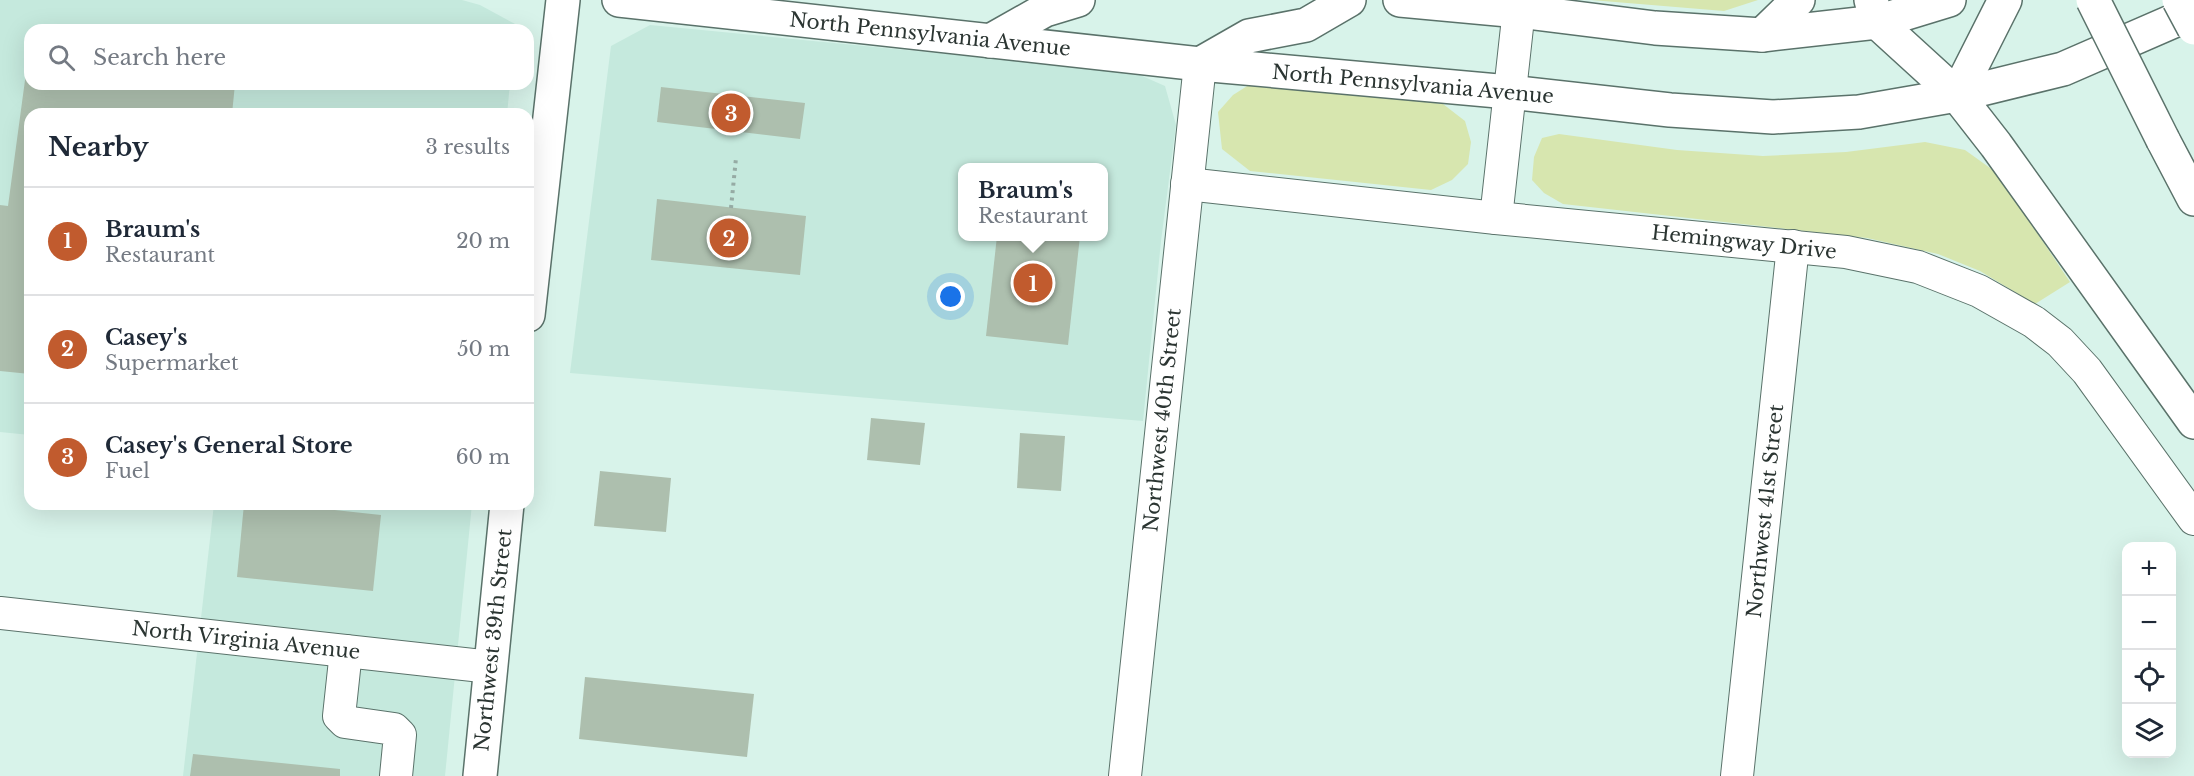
<!DOCTYPE html>
<meta charset="utf-8">
<style>
:root{--surface:#fff;--page:#f2f2f3;--text:#1f2937;--muted:#747a83;--line:#e0e1e3;--accent:#c15b2e}
body{margin:0;font-family:"Libre Baskerville",serif;background:var(--page);color:var(--text)}
.controls{position:absolute;right:18px;bottom:18px;display:grid;overflow:hidden;border-radius:12px;box-shadow:0 6px 24px #0002}
.controls button{width:54px;height:54px;display:grid;place-items:center;padding:0;border:0;border-bottom:2px solid var(--line);background:var(--surface);color:var(--text);font:30px sans-serif}
.you{position:absolute;left:951px;top:297px;width:21px;height:21px;margin:-15px;border:4px solid #fff;border-radius:50%;background:#1a73e8;box-shadow:0 0 0 9px #1a73e833}
.badge{display:grid;place-items:center;width:39px;height:39px;border-radius:50%;background:var(--accent);color:#fff;font-size:20px;font-weight:700}
.pin{position:absolute;translate:-50% -50%;border:3px solid #fff;box-shadow:0 2px 6px #0006}
.popup{position:absolute;left:958px;top:163px;width:150px;height:78px;box-sizing:border-box;display:grid;place-content:center;border-radius:12px;background:var(--surface);filter:drop-shadow(0 2px 4px #0005);font-size:20px;white-space:nowrap;color:var(--muted)}
.popup b{font-size:22px;color:var(--text)}
.popup::after{content:'';position:absolute;left:50%;top:100%;margin-left:-12px;border:12px solid transparent;border-top-color:var(--surface)}
.list{margin:0;padding:0;list-style:none}
h2{display:flex;justify-content:space-between;align-items:center;height:78px;margin:0;padding:0 24px;font-size:26px}
h2 small{font-size:20px;font-weight:400;color:var(--muted)}
.list li{display:grid;grid-template-columns:39px 1fr auto;gap:18px;align-items:center;box-sizing:border-box;height:108px;padding:0 24px;border-top:2px solid var(--line)}
.list b{display:block;font-size:22px;white-space:nowrap}
.list p{margin:0;font-size:20px;white-space:nowrap;color:var(--muted)}
.list em{font-size:20px;font-style:normal;color:var(--muted)}
.icon{flex:none;width:33px;height:33px;fill:none;stroke:currentColor;stroke-width:2;stroke-linecap:round;stroke-linejoin:round}
.map{position:relative;flex:none;width:2194px;height:776px;overflow:hidden}
.search{position:absolute;background:var(--surface);box-shadow:0 6px 24px #0002;left:24px;top:24px;width:510px;height:66px;display:flex;align-items:center;gap:15px;box-sizing:border-box;padding:0 21px;border-radius:18px;color:var(--muted);font-size:22px}
.panel{position:absolute;background:var(--surface);box-shadow:0 6px 24px #0002;left:24px;top:108px;width:510px;height:402px;border-radius:18px}
.map>svg:first-child{display:block}
.built{fill:#c5e9dd;fill-rule:evenodd}
.green{fill:#d7e6af}
.building{fill:#adbfae}
.lines{fill:none;stroke-linecap:round;stroke-linejoin:round}
.minor-casing{stroke:#5a726a;stroke-width:34}
.major-casing{stroke:#5a726a;stroke-width:36}
.highway-casing{stroke:#5a726a;stroke-width:36}
.path{stroke:#96aba4;stroke-width:4;stroke-dasharray:3 4.5;stroke-linecap:butt}
.minor{stroke:#fff;stroke-width:32}
.major{stroke:#fff;stroke-width:33}
.highway{stroke:#fff;stroke-width:33}
.highway-bridge-casing{stroke:#5a726a;stroke-width:36;stroke-linecap:butt}
.highway-bridge{stroke:#fff;stroke-width:33}
.labels{text-anchor:middle;dominant-baseline:central;stroke-width:4.5;stroke-linejoin:round;paint-order:stroke}
.street-label{font-size:20px;fill:#2b3532;stroke:#fff}
</style>
<div class="map">
<svg width="2194" height="776" viewBox="0 0 2194 776">
<rect width="100%" height="100%" fill="#d8f3ea"/>
<g class="built">
<polygon points="0,0 462,0 480,5 517,25 516,30 30,30 30,84 510,84 507,114 30,114 30,435 0,432"/>
<path d="M 650,25 L 1019,61 L 1124,68 L 1165,86 L 1176,125 L 1161,241 L 1143,421 L 570,373 L 611,46 ZM 962,168 L 1104,168 L 1104,236 L 962,236 Z"/>
<polygon points="214,504 472,504 445,776 183,776"/>
</g>
<g class="green">
<polygon points="1591,0 1758,0 1724,11"/>
<polygon points="1252,83 1443,104 1465,121 1471,142 1468,164 1452,180 1431,190 1250,171 1222,149 1218,112 1233,95"/>
<polygon points="1559,134 1677,150 1763,156 1846,152 1925,142 1965,150 1997,173 2070,282 2035,304 1980,271 1938,254 1867,238 1563,204 1544,193 1532,180 1534,157 1542,138"/>
</g>
<g class="building">
<polygon points="28,58 30,58 30,84 235,84 232,114 30,114 30,374 0,371 0,205 8,206"/>
<polygon points="661,87 805,103 800,139 657,122"/>
<polygon points="657,199 806,216 800,275 651,260"/>
<polygon points="997,236 1080,236 1068,345 986,336"/>
<polygon points="871,418 925,423 920,465 867,460"/>
<polygon points="1020,433 1065,436 1061,491 1017,488"/>
<polygon points="600,471 671,478 666,532 594,526"/>
<polygon points="244,504 279,504 381,515 373,591 237,577"/>
<polygon points="585,677 754,694 747,757 579,739"/>
<polygon points="193,754 340,769 340,776 190,776"/>
</g>
<g class="lines">
<g class="minor-casing">
<g id="minor">
<polyline points="1187,184 1496,218 1846,252 1918,267 1979,291 2034,322 2060,342 2087,371 2194,519"/>
<polyline points="1496,218 1520,0"/>
<polyline points="0,613 491,667"/>
<polyline points="346,651 339,716 345,722 394,729 400,735 396,776"/>
<polyline points="1125,776 1200,64"/>
<polyline points="1737,776 1793,246"/>
</g>
</g>
<g class="major-casing">
<g id="major">
<polyline points="619,0 1200,64 1509,92 1670,110 1773,117 1859,112 1957,95 2063,69 2194,12"/>
<polyline points="1400,0 1519,11 1655,28 1762,35 1877,22 1949,0"/>
<polyline points="990,41 1045,10 1078,0"/>
<polyline points="1200,64 1249,36 1306,25 1349,0"/>
<polyline points="528,315 563,0"/>
<polyline points="480,776 507,504"/>
</g>
</g>
<g class="highway-casing">
<g id="highway">
<polyline points="1871,0 1877,22 1957,95 1996,145 2194,422"/>
<polyline points="1762,35 1798,0"/>
<polyline points="1957,95 2005,0"/>
<polyline points="2163,140 2194,199"/>
</g>
</g>
<polyline class="path" points="731,208 736,158"/>
<use href="#minor" class="minor"/>
<use href="#major" class="major"/>
<use href="#highway" class="highway"/>
<g class="highway-bridge-casing">
<g id="highway-bridge">
<polyline points="2093,0 2163,140"/>
<polyline points="2179,0 2194,28"/>
</g>
</g>
<use href="#highway-bridge" class="highway-bridge"/>
</g>
<g class="labels">
<g class="street-label">
<text transform="translate(930 34) rotate(6)">North Pennsylvania Avenue</text>
<text transform="translate(1413 84) rotate(5)">North Pennsylvania Avenue</text>
<text transform="translate(1744 242) rotate(6)">Hemingway Drive</text>
<text transform="translate(1162 420) rotate(-84)">Northwest 40th Street</text>
<text transform="translate(1765 511) rotate(-84)">Northwest 41st Street</text>
<text transform="translate(246 640) rotate(6)">North Virginia Avenue</text>
<text transform="translate(493 640) rotate(-84)">Northwest 39th Street</text>
</g>
</g>
</svg>
<div class="controls">
<button>+</button>
<button>−</button>
<button><svg class="icon" aria-label="locate" viewBox="0 0 24 24"><circle cx="12" cy="12" r="6"/><path d="M12 2v4M12 18v4M2 12h4M18 12h4"/></svg></button>
<button><svg class="icon" aria-label="layers" viewBox="0 0 24 24"><path d="M12 4l9 5-9 5-9-5zM3 14l9 5 9-5"/></svg></button>
</div>
<div class="you"></div>
<div class="pin badge" style="left:1033px;top:283px">1</div>
<div class="popup"><b>Braum's</b>Restaurant</div>
<div class="pin badge" style="left:729px;top:238px">2</div>
<div class="pin badge" style="left:731px;top:113px">3</div>
<div class="search"><svg class="icon" aria-label="search" viewBox="0 0 24 24"><circle cx="10" cy="10" r="6"/><path d="M15 15l6 6"/></svg>Search here</div>
<section class="panel">
<h2>Nearby<small>3 results</small></h2>
<ul class="list">
<li><span class="badge">1</span><div><b>Braum's</b><p>Restaurant</p></div><em>20 m</em></li>
<li><span class="badge">2</span><div><b>Casey's</b><p>Supermarket</p></div><em>50 m</em></li>
<li><span class="badge">3</span><div><b>Casey's General Store</b><p>Fuel</p></div><em>60 m</em></li>
</ul>
</section>
</div>
